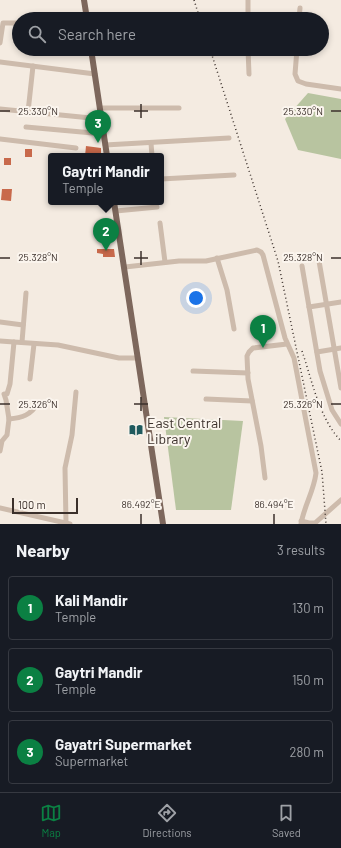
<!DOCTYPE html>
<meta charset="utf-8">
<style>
:root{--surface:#171b24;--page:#20242c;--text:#f1f3f6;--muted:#9ea1a6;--line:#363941;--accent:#0b8043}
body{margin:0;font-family:Barlow,sans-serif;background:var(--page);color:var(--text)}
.scale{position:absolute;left:12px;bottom:10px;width:66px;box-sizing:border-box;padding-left:4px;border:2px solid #3b302b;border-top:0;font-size:11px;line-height:14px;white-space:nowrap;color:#3b302b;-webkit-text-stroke:3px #fbf5ee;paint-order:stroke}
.you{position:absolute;left:196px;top:298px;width:14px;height:14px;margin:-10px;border:3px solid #fff;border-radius:50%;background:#1a73e8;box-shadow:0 0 0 6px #1a73e833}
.badge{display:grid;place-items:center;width:26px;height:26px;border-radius:50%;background:var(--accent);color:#fff;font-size:13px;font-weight:700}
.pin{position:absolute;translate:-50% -33px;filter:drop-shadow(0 1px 2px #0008)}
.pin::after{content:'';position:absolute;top:21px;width:14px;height:12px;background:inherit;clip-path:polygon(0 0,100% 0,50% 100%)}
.popup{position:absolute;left:48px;top:153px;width:116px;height:52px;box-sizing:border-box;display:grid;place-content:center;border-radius:4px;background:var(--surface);filter:drop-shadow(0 1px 3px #0005);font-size:13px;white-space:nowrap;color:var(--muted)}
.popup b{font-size:15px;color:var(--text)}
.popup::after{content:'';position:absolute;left:50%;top:100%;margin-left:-8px;border:8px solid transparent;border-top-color:var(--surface)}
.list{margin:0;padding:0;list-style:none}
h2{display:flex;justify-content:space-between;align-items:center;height:52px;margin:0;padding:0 16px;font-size:17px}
h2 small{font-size:13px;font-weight:400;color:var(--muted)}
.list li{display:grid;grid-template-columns:26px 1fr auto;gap:12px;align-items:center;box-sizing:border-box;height:64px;margin:0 8px 8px;padding:0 8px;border:1px solid var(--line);border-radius:4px}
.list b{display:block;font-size:15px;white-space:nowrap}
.list p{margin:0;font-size:13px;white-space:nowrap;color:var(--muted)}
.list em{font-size:13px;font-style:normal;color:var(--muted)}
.icon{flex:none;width:22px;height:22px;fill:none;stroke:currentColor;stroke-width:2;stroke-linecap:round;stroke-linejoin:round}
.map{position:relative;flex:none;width:341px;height:524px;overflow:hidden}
.search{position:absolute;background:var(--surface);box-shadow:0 2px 6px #0003;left:12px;right:12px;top:12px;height:44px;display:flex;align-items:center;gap:10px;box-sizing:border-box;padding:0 14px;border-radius:22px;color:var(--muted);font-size:15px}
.sheet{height:268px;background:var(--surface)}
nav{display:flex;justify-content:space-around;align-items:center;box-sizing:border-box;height:56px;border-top:1px solid var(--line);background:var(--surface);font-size:11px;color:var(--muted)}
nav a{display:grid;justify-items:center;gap:2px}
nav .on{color:var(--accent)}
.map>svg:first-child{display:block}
.green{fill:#b8c4a0}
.building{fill:#c8694b}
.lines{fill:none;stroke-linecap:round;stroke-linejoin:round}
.minor{stroke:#cdbbac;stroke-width:5}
.major{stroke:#7d675c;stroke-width:6}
.rail{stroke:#3b302b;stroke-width:1.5;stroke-dasharray:1 3;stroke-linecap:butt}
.ticks{fill:none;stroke:#3b302b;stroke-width:1.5}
.labels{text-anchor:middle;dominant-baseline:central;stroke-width:4;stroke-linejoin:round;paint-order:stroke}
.poi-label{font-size:14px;fill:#3b302b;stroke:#fbf5ee;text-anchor:start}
.ticks-label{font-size:10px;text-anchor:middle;fill:#3b302b;stroke:#fbf5ee;stroke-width:4;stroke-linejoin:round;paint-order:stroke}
</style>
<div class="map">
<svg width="341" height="524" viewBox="0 0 341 524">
<rect width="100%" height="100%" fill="#f4ebe1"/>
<g class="green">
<polygon points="308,93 341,99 341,159 298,150 285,119"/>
<polygon points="164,417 243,421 231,510 176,510"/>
</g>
<g class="building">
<polygon points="86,146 101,148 101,156 85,156"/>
<rect x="25" y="149" width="7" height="8"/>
<rect x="4" y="158" width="7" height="7"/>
<polygon points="2,189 12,189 11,201 1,200"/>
<polygon points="97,249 114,249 115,257 103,257 103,254 97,253"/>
<polygon points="134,426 140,426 140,434 131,433"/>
</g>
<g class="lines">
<g class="minor">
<polyline points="248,0 248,19"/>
<polyline points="299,19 300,8"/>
<polyline points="0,43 3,23 19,23"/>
<polyline points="248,49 249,74"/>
<polyline points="297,49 295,74 298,81 306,84 341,89"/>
<polyline points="0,62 95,74"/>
<polyline points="100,108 179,108"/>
<polyline points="0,109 101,119"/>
<polyline points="28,112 33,66"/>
<polyline points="26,127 104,134"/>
<polyline points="0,139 76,148"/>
<polyline points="151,143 152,156"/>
<polyline points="105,145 229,138"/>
<polyline points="161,179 234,175"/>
<polyline points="116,211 157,207"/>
<polyline points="160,223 165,262"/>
<polyline points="217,258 227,290 234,329"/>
<polyline points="319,261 341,388"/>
<polyline points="302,266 320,371 332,410 341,424"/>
<path d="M 125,267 L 179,261 L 206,261 L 257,250 L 261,252 L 263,255 L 285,338 L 294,358 L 316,473 C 314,491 304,506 301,524"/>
<polyline points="309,307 341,302"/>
<polyline points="0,322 23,325"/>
<polyline points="0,341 14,342"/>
<polyline points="22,342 26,293"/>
<polyline points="317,352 341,348"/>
<polyline points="193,371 248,373"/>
<polyline points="30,379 34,344"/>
<polyline points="206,399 252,401"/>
<path d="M 9,419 C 22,418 31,415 38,403"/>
<polyline points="0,451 2,441 7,435 9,419 6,400 4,394 7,394 10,384 14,342 58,345 119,358 138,358"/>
<polyline points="265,478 261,446 248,379 247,356 249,352 253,348 287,344"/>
<polyline points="0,508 70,524"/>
<polyline points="301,521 309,523 315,523 341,500"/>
<polyline points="66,523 65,468 72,435 76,392"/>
</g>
<g class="major">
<polyline points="84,0 87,19"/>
<polyline points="91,49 107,156"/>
<polyline points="114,202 163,524"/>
</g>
<g class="rail">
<polyline points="194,0 200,19"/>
<polyline points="210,49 278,261 322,472 326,524"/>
<path d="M 302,351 C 312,380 319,418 341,441"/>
</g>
</g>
<path class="ticks" d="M 141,104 L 141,118M 0,111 L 10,111M 134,111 L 148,111M 331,111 L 341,111M 141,251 L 141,265M 0,258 L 10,258M 134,258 L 148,258M 331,258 L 341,258M 141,397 L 141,411M 0,404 L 10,404M 134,404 L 148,404M 331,404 L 341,404M 141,514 L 141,524M 274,514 L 274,524"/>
<defs>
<g id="library-bare" transform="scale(1.08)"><path d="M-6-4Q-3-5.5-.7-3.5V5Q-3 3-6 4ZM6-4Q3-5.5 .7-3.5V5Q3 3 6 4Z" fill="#1f5a5e" stroke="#fbf5ee" stroke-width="2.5" paint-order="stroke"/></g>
</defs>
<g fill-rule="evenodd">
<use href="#library-bare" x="136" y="430"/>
</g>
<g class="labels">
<g class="poi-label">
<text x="147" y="422">East Central<tspan x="147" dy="16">Library</tspan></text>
</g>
</g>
<g class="ticks-label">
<text x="38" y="115">25.330°N</text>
<text x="303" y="115">25.330°N</text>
<text x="38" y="261">25.328°N</text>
<text x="303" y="261">25.328°N</text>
<text x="38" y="408">25.326°N</text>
<text x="303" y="408">25.326°N</text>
<text x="141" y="508">86.492°E</text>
<text x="274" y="508">86.494°E</text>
</g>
</svg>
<div class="scale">100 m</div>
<div class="you"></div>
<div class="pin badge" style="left:263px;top:348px">1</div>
<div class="pin badge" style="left:106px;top:251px">2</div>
<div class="popup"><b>Gaytri Mandir</b>Temple</div>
<div class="pin badge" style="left:98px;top:143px">3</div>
<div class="search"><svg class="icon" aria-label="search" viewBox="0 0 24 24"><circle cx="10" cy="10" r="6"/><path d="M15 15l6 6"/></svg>Search here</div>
</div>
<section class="sheet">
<h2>Nearby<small>3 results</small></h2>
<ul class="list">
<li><span class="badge">1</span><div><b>Kali Mandir</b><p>Temple</p></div><em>130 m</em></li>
<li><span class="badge">2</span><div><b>Gaytri Mandir</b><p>Temple</p></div><em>150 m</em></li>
<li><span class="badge">3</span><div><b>Gayatri Supermarket</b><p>Supermarket</p></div><em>280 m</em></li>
</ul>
</section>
<nav>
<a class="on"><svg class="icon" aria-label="map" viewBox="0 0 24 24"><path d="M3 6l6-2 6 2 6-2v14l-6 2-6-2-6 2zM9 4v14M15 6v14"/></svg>Map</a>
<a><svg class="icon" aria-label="directions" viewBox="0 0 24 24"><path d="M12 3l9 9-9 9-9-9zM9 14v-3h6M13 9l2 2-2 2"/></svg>Directions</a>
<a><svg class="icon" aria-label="saved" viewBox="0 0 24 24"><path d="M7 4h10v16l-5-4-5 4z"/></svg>Saved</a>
</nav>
